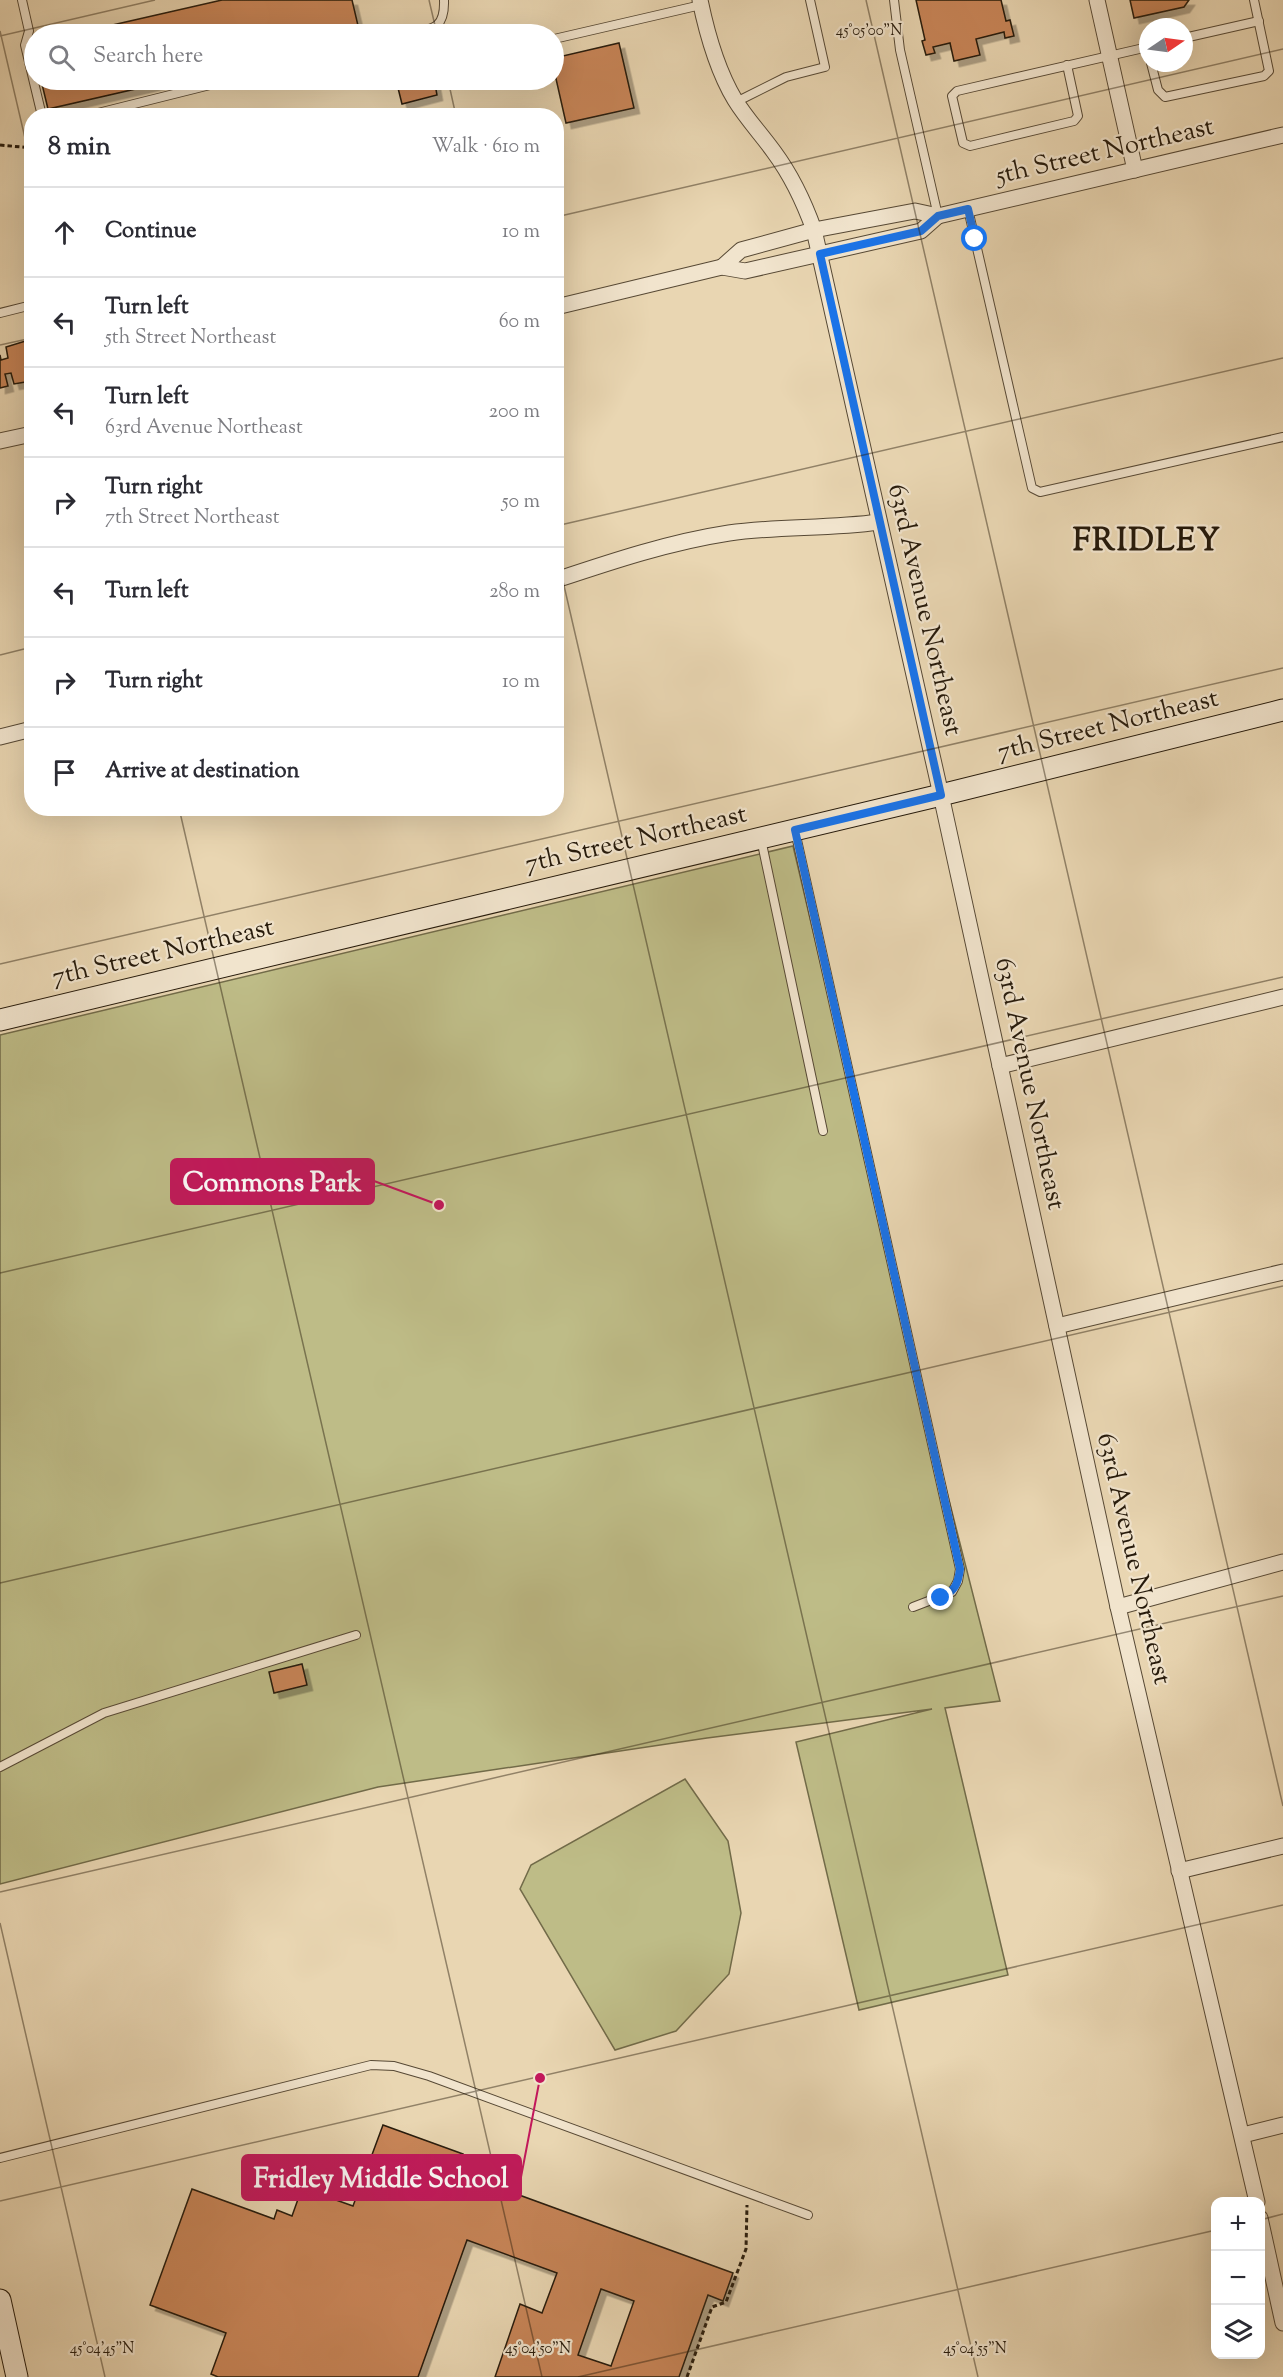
<!DOCTYPE html>
<meta charset="utf-8">
<style>
:root{--surface:#fff;--page:#f2f2f3;--text:#2b2b33;--muted:#7c7c81;--line:#e1e1e2}
body{margin:0;font-family:"Sorts Mill Goudy",serif;background:var(--page);color:var(--text)}
.controls{position:absolute;right:18px;bottom:18px;display:grid;overflow:hidden;border-radius:12px;box-shadow:0 6px 24px #0002}
.controls button{width:54px;height:54px;display:grid;place-items:center;padding:0;border:0;border-bottom:2px solid var(--line);background:var(--surface);color:var(--text);font:30px sans-serif}
.compass{position:absolute;left:1139px;top:18px;width:54px;height:54px;border-radius:50%;background:var(--surface);box-shadow:0 6px 24px #0002;rotate:77deg}
.stop{position:absolute;width:18px;height:18px;margin:-14px;border:4px solid #1a73e8;border-radius:50%;background:#fff}
.stop.end{background:#1a73e8;border-color:#fff;box-shadow:0 2px 6px #0008}
.list{margin:0;padding:0;list-style:none}
h2{display:flex;justify-content:space-between;align-items:center;height:78px;margin:0;padding:0 24px;font-size:26px}
h2 small{font-size:20px;font-weight:400;color:var(--muted)}
.list li{display:grid;grid-template-columns:39px 1fr auto;gap:18px;align-items:center;box-sizing:border-box;height:90px;padding:0 24px;border-top:2px solid var(--line)}
.list b{display:block;font-size:22px;white-space:nowrap}
.list p{margin:0;font-size:20px;white-space:nowrap;color:var(--muted)}
.list em{font-size:20px;font-style:normal;color:var(--muted)}
.icon{flex:none;width:33px;height:33px;fill:none;stroke:currentColor;stroke-width:2;stroke-linecap:round;stroke-linejoin:round}
.map{position:relative;flex:none;width:1283px;height:2377px;overflow:hidden}
.search{position:absolute;background:var(--surface);box-shadow:0 6px 24px #0002;left:24px;top:24px;width:540px;height:66px;display:flex;align-items:center;gap:15px;box-sizing:border-box;padding:0 21px;border-radius:33px;color:var(--muted);font-size:22px}
.panel{position:absolute;background:var(--surface);box-shadow:0 6px 24px #0002;left:24px;top:108px;width:540px;height:708px;border-radius:24px}
.map>svg:first-child{display:block}
.green{fill:#bebc87;stroke:#726b49;stroke-width:1.5}
.building{fill:#c88558;stroke:#261a0b;stroke-width:1.5;fill-rule:evenodd;filter:url(#shadow)}
.lines{fill:none;stroke-linecap:round;stroke-linejoin:round}
.lane-casing{stroke:#574935;stroke-width:10}
.street-casing{stroke:#574935;stroke-width:17}
.secondary-casing{stroke:#261a0b;stroke-width:23}
.path{stroke:#261a0b;stroke-width:3;stroke-dasharray:4.5 3;stroke-linecap:butt}
.lane{stroke:#f1e4cd;stroke-width:8}
.street{stroke:#f1e4cd;stroke-width:15}
.secondary{stroke:#f1e4cd;stroke-width:21}
.route{stroke:#1a73e8;stroke-width:8}
.ticks{fill:none;stroke:#261a0b;stroke-width:1.5;stroke-opacity:0.45}
.labels{text-anchor:middle;dominant-baseline:central;stroke-width:4.5;stroke-linejoin:round;paint-order:stroke}
.street-label{font-size:26px;fill:#261a0b;stroke:#f1e4cd}
.district-label{font-size:32px;font-weight:bold;letter-spacing:1.5px;fill:#261a0b;stroke:#f1e4cd}
.ticks-label{font-size:15px;text-anchor:middle;fill:#261a0b;stroke:#f1e4cd;stroke-width:4.5;stroke-linejoin:round;paint-order:stroke}
.leader{fill:none;stroke:#c2185b;stroke-width:2}
.callout-dot{fill:#c2185b;stroke:#f1e4cd;stroke-width:2}
.callout{fill:#c2185b;stroke:#c2185b;stroke-width:2}
.callout-label{font-size:27px;text-anchor:middle;font-weight:bold;fill:#fff}
</style>
<div class="map">
<svg width="1283" height="2377" viewBox="0 0 1283 2377">
<defs>
<filter id="shadow"><feDropShadow dx="5.5" dy="5.5" stdDeviation="0" flood-color="#0004"/></filter>
</defs>
<rect width="100%" height="100%" fill="#e9d6b2"/>
<filter id="stains"><feTurbulence type="fractalNoise" baseFrequency=".00333" numOctaves="4"/><feColorMatrix values="0 0 0 0 .2 0 0 0 0 .09 0 0 0 0 .02 0 0 0 .5 -.17"/></filter>
<radialGradient id="worn" r=".72"><stop offset=".6" stop-color="#630" stop-opacity="0"/><stop offset="1" stop-color="#630" stop-opacity=".3"/></radialGradient>
<g class="green">
<polygon points="793,846 917,1374 1000,1701 945,1708 1008,1975 859,2010 796,1742 932,1709 707,1738 378,1787 0,1884 0,1035"/>
<polygon points="685,1779 728,1841 741,1913 729,1974 676,2031 615,2050 520,1889 531,1865"/>
</g>
<g class="building">
<polygon points="222,0 352,0 360,34 73,34"/>
<polygon points="916,0 1001,0 1006,21 1010,20 1014,36 1005,38 1004,32 976,39 980,55 954,61 950,43 933,47 935,53 926,55 922,41 925,40"/>
<polygon points="1130,0 1189,0 1184,7 1134,18"/>
<polygon points="619,43 634,108 566,123 554,70 554,58"/>
<polygon points="41,80 175,80 48,109"/>
<polygon points="396,80 425,80 426,86 435,84 437,95 402,104"/>
<polygon points="32,339 31,381 14,384 11,373 5,374 8,386 0,388 0,355 1,360 8,358 6,347"/>
<polygon points="302,1664 307,1685 274,1693 269,1672"/>
<path d="M 383,2125 L 463,2154 L 456,2172 L 733,2273 L 723,2301 L 708,2295 L 679,2377 L 495,2377 L 520,2304 L 542,2313 L 557,2273 L 467,2240 L 418,2377 L 218,2377 L 211,2374 L 226,2333 L 150,2305 L 192,2189 L 274,2219 L 277,2210 L 292,2216 L 302,2188 L 353,2206 ZM 601,2289 L 634,2301 L 611,2366 L 578,2355 Z"/>
</g>
<g class="lines">
<g class="lane-casing">
<g id="lane">
<polyline points="22,0 29,31 25,45 42,116"/>
<polyline points="894,0 900,50 938,216"/>
<path d="M 410,34 C 434,29 445,28 444,0"/>
<polyline points="1184,38 1259,21"/>
<polyline points="554,39 701,5"/>
<polyline points="1151,63 1158,90 1165,97 1264,76 1269,71 1254,0"/>
<polyline points="1067,65 1078,116 1074,121 970,146 963,143 952,96 957,91 1148,47"/>
<polyline points="736,102 786,77 825,67 810,0"/>
<polyline points="86,116 230,80"/>
<polyline points="968,209 1032,488 1040,492 1283,437"/>
<polyline points="0,313 32,305"/>
<polyline points="795,831 960,1569 958,1581 952,1592 913,1607"/>
<polyline points="761,839 823,1131"/>
<polyline points="0,1767 104,1713 356,1635"/>
<polyline points="0,2158 371,2065 394,2066 429,2076 808,2215"/>
</g>
</g>
<g class="street-casing">
<g id="street">
<path d="M 700,0 C 707,34 717,70 735,100 C 746,118 761,134 774,152 C 791,175 804,202 814,230 L 941,795 L 1118,1607 L 1257,2202"/>
<polyline points="1097,0 1135,170"/>
<polyline points="722,267 741,250 814,230 915,211 938,216 1283,135"/>
<polyline points="556,307 722,267 745,271 921,231 938,216"/>
<polyline points="0,441 32,434"/>
<path d="M 556,580 C 613,561 670,542 729,533 C 778,526 829,529 879,522"/>
<polyline points="0,737 32,729"/>
<polyline points="1000,1066 1283,997"/>
<polyline points="1057,1326 1283,1272"/>
<polyline points="1118,1607 1283,1562"/>
<polyline points="1179,1871 1283,1846"/>
<polyline points="1243,2135 1283,2125"/>
<polyline points="1260,2218 1283,2323"/>
</g>
</g>
<g class="secondary-casing">
<g id="secondary">
<polyline points="0,1020 941,795 1283,710"/>
<polyline points="0,2300 17,2377"/>
</g>
</g>
<g class="path">
<polyline points="0,145 32,148"/>
<polyline points="687,2377 712,2307 726,2302 746,2249 747,2205"/>
</g>
<use href="#lane" class="lane"/>
<use href="#street" class="street"/>
<use href="#secondary" class="secondary"/>
</g>
<g class="lines">
<path class="route" d="M 941,1598 C 955,1591 958,1584 960,1569 L 795,830 L 941,795 L 820,254 L 921,231 L 938,216 L 968,209 L 975,239"/>
</g>
<path class="ticks" d="M 429,0 L 437,34M 866,0 L 1283,1806M 0,31 L 32,168M 0,36 L 155,0M 448,80 L 456,116M 556,217 L 1283,49M 0,345 L 32,338M 556,526 L 1283,358M 556,551 L 978,2377M 0,655 L 32,647M 179,808 L 542,2377M 0,964 L 1283,668M 0,1273 L 1283,977M 0,1583 L 1283,1286M 0,1892 L 1283,1596M 0,1923 L 105,2377M 0,2201 L 1283,1905M 1260,2220 L 1283,2214M 578,2377 L 1216,2230"/>
<g class="labels">
<g class="street-label">
<text transform="translate(1105 152) rotate(-13)">5th Street Northeast</text>
<text transform="translate(924 610) rotate(77)">63rd Avenue Northeast</text>
<text transform="translate(1108 726) rotate(-14)">7th Street Northeast</text>
<text transform="translate(636 840) rotate(-13)">7th Street Northeast</text>
<text transform="translate(163 953) rotate(-13)">7th Street Northeast</text>
<text transform="translate(1029 1084) rotate(78)">63rd Avenue Northeast</text>
<text transform="translate(1133 1559) rotate(77)">63rd Avenue Northeast</text>
</g>
<g class="district-label">
<text x="1147" y="542">FRIDLEY</text>
</g>
</g>
<g class="ticks-label">
<text x="869" y="35">45°05'00"N</text>
<text x="102" y="2353">45°04'45"N</text>
<text x="538" y="2353">45°04'50"N</text>
<text x="975" y="2353">45°04'55"N</text>
</g>
<path class="leader" d="M439 1205L374 1181M540 2078L521 2177"/>
<g class="callout-dot">
<circle cx="439" cy="1205" r="6"/>
<circle cx="540" cy="2078" r="6"/>
</g>
<g class="callout">
<rect x="171" y="1159" width="203" height="45" rx="6"/>
<rect x="242" y="2155" width="279" height="45" rx="6"/>
</g>
<g class="callout-label">
<text x="272" y="1191">Commons Park</text>
<text x="381" y="2187">Fridley Middle School</text>
</g>
<rect width="100%" height="100%" filter="url(#stains)"/>
<rect width="100%" height="100%" fill="url(#worn)"/>
</svg>
<div class="controls">
<button>+</button>
<button>−</button>
<button><svg class="icon" aria-label="layers" viewBox="0 0 24 24"><path d="M12 4l9 5-9 5-9-5zM3 14l9 5 9-5"/></svg></button>
</div>
<svg class="compass" viewBox="-18 -18 36 36"><path d="M0-13l5 13h-10z" fill="#e53935"/><path d="M0 13l5-13h-10z" fill="#7c7c81"/></svg>
<div class="stop" style="left:975px;top:239px"></div>
<div class="stop end" style="left:941px;top:1598px"></div>
<div class="search"><svg class="icon" aria-label="search" viewBox="0 0 24 24"><circle cx="10" cy="10" r="6"/><path d="M15 15l6 6"/></svg>Search here</div>
<section class="panel">
<h2>8 min<small>Walk · 610 m</small></h2>
<ul class="list">
<li><svg class="icon" aria-label="ahead" viewBox="0 0 24 24"><path d="M12 20V5M6 11l6-6 6 6"/></svg><div><b>Continue</b></div><em>10 m</em></li>
<li><svg class="icon" aria-label="left" viewBox="0 0 24 24"><path d="M17 20v-9H6M10 6l-5 5 5 5"/></svg><div><b>Turn left</b><p>5th Street Northeast</p></div><em>60 m</em></li>
<li><svg class="icon" aria-label="left" viewBox="0 0 24 24"><path d="M17 20v-9H6M10 6l-5 5 5 5"/></svg><div><b>Turn left</b><p>63rd Avenue Northeast</p></div><em>200 m</em></li>
<li><svg class="icon" aria-label="right" viewBox="0 0 24 24"><path d="M7 20v-9h11M14 6l5 5-5 5"/></svg><div><b>Turn right</b><p>7th Street Northeast</p></div><em>50 m</em></li>
<li><svg class="icon" aria-label="left" viewBox="0 0 24 24"><path d="M17 20v-9H6M10 6l-5 5 5 5"/></svg><div><b>Turn left</b></div><em>280 m</em></li>
<li><svg class="icon" aria-label="right" viewBox="0 0 24 24"><path d="M7 20v-9h11M14 6l5 5-5 5"/></svg><div><b>Turn right</b></div><em>10 m</em></li>
<li><svg class="icon" aria-label="arrive" viewBox="0 0 24 24"><path d="M6 21V4h12l-3 4 3 4H6"/></svg><div><b>Arrive at destination</b></div></li>
</ul>
</section>
</div>
